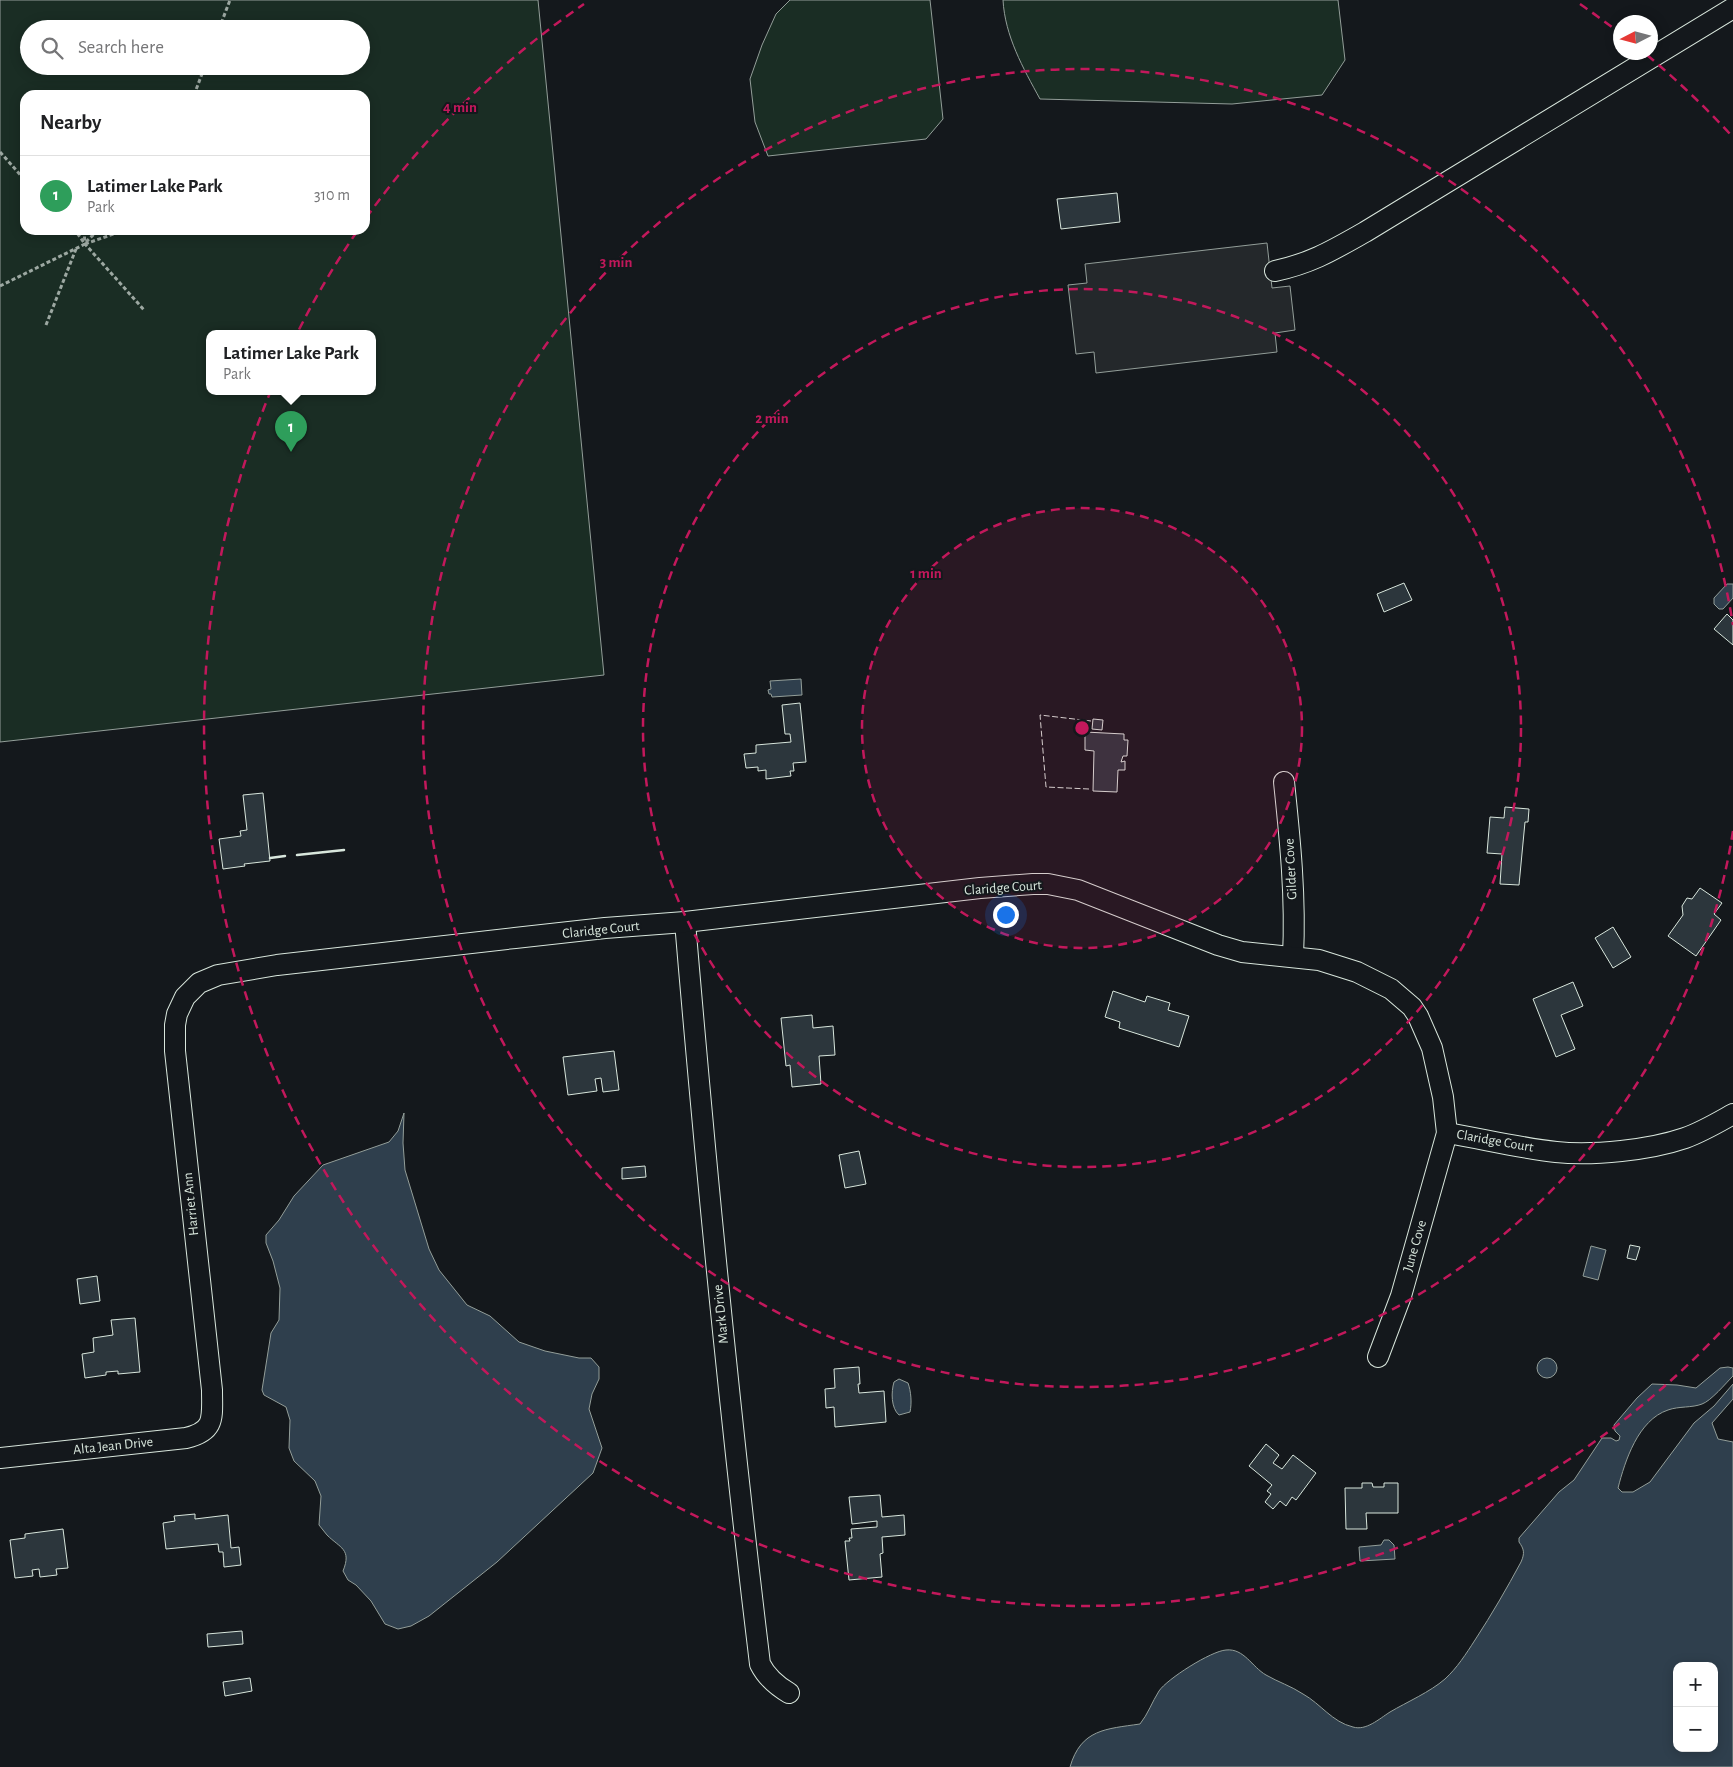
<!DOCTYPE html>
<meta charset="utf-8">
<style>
:root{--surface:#fff;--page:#f2f2f2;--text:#202124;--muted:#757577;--line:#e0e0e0;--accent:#7c3aed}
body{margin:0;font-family:"Alegreya Sans",sans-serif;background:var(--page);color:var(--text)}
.controls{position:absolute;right:15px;bottom:15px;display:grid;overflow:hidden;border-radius:10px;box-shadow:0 2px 12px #0003}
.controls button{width:45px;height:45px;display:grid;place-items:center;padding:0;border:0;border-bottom:1px solid var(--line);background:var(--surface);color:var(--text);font:25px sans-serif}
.compass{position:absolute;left:1613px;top:15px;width:45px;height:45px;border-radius:50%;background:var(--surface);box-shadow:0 2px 12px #0003;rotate:264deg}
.you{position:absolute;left:1005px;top:914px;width:18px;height:18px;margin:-12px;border:4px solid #fff;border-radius:50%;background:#1a73e8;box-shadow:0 0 0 8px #1a73e833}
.badge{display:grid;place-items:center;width:32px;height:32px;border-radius:50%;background:var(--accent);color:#fff;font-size:16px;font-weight:700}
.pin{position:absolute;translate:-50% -41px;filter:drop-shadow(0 1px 2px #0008)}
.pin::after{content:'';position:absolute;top:26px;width:18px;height:15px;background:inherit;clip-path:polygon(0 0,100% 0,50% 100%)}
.popup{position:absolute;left:206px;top:330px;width:170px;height:65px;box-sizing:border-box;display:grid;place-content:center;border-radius:10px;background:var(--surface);filter:drop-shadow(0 1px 4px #0005);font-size:16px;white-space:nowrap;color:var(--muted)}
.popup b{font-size:19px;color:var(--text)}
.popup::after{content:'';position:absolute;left:50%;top:100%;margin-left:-10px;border:10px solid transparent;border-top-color:var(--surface)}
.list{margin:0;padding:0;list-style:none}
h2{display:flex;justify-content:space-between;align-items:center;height:65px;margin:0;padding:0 20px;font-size:21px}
h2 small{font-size:16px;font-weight:400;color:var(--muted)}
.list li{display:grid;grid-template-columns:32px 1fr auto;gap:15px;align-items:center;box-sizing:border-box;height:80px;padding:0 20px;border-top:1px solid var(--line)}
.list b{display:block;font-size:19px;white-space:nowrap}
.list p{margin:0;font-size:16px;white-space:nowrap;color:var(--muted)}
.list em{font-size:16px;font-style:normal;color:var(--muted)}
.icon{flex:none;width:28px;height:28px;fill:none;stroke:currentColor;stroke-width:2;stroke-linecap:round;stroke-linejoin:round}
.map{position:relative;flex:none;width:1733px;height:1767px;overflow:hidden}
.search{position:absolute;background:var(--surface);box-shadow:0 2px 12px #0003;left:20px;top:20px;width:350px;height:55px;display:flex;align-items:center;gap:12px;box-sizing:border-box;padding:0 18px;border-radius:28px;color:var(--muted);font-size:19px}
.panel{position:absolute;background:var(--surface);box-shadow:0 2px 12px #0003;left:20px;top:90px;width:350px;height:145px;border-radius:15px}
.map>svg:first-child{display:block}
.green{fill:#1a2d24;stroke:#939e99;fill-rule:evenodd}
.parking{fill:#24282b;stroke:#939e99}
.water{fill:#2f3f4d;stroke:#939e99;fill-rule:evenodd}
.building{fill:#2c363c;stroke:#d8e6dc}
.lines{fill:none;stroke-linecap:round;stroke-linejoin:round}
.minor-casing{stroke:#d8e6dc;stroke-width:22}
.path{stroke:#9da8a2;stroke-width:3;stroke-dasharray:4 2.5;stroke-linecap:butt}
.minor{stroke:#14181c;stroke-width:20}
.fence{stroke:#d8e6dc;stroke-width:1;stroke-dasharray:6 2.5;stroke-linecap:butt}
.wall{stroke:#d8e6dc;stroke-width:2.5}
.ring{fill:none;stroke:#c2185b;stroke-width:2.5;stroke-dasharray:9 6}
.labels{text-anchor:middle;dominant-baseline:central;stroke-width:4;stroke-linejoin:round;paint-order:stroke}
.street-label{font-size:14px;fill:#d8e6dc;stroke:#14181c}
.centre{fill:#c2185b;stroke:#14181c;stroke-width:2.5}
.ring-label{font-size:15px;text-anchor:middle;font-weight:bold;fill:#c2185b;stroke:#14181c;stroke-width:4;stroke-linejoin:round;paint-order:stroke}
</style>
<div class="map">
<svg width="1733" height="1767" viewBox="0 0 1733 1767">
<rect width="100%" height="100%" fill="#14181c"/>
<g class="green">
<path d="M 0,0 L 538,0 L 604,675 L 0,742 ZM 29,29 L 361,29 L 361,66 L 29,66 ZM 25,95 L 365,95 L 365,230 L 25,230 ZM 372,333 L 372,391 L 210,391 L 210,333 Z"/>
<polygon points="790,0 930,0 943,119 926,139 768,156 755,122 750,79 762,45 776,14"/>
<path d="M 1003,0 L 1338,0 L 1345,60 L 1322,95 L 1232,104 L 1040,99 C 1023,68 1005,36 1003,0 Z"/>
</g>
<polygon class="parking" points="1267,243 1272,288 1290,286 1295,330 1275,333 1277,352 1096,373 1094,352 1076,354 1068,285 1087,283 1085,264"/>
<g class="water">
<polygon points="1727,584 1733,584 1733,598 1723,609 1719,609 1714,604 1714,598"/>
<polygon points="801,679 802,695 772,697 771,694 769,694 768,690 771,689 770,681"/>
<path d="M 404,1113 L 403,1143 L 405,1170 L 429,1249 L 439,1270 L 467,1305 L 490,1316 L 519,1342 L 545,1351 L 579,1358 L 591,1358 L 599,1367 L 599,1379 L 592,1394 L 589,1409 L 602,1448 L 593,1473 L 497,1562 L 429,1616 L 411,1626 L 398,1629 L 385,1624 L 371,1601 L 356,1585 L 348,1580 L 343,1571 C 352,1549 340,1548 327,1535 C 324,1532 322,1528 319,1525 L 321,1496 L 315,1481 L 294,1461 L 289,1448 L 290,1420 L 286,1407 L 264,1395 L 262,1390 L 271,1333 L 279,1320 L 280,1288 L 273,1261 L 266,1243 L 266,1235 L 279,1220 L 294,1196 L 323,1165 L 389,1142 L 398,1131 Z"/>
<polygon points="1591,1246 1606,1250 1598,1280 1583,1276"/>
<circle cx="1547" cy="1368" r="10"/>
<path d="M 1728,1367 L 1733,1368 L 1733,1376 C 1726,1383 1711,1401 1702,1404 C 1692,1408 1679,1406 1668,1410 C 1638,1420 1625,1461 1618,1488 L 1622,1492 L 1633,1492 L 1650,1482 L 1694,1423 L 1714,1406 L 1733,1384 L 1733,1399 L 1712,1423 L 1718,1439 L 1733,1442 L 1733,1767 L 1070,1767 C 1081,1729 1106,1729 1140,1724 C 1148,1714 1152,1702 1159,1691 C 1167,1679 1211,1651 1226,1650 C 1244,1648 1252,1667 1266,1675 C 1278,1682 1291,1686 1303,1694 C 1321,1704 1332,1722 1353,1727 C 1366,1731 1379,1719 1390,1712 C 1407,1702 1430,1692 1445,1679 C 1457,1668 1466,1654 1475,1640 C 1492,1614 1507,1588 1521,1562 C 1525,1553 1524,1549 1519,1542 L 1519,1538 L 1559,1492 L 1574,1480 L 1602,1438 L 1611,1438 L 1616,1441 L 1619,1440 L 1620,1436 L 1615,1431 L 1614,1425 L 1637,1398 L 1652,1384 L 1677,1385 L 1696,1388 L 1720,1368 ZM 1677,1666 L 1714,1666 L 1714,1748 L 1677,1748 Z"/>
<path d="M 899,1379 L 908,1383 C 911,1391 912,1403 910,1412 L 899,1415 C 891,1408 891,1392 894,1382 Z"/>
<polygon points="1384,1540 1389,1540 1394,1545 1395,1559 1360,1561 1359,1547 1381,1545"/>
</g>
<g class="building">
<polygon points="1117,193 1120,222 1061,229 1057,199"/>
<polygon points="1404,583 1412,600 1384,612 1377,594"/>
<polygon points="1727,614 1733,620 1733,645 1714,629"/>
<polygon points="800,703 806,762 793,763 794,771 790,771 791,776 766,779 766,770 758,771 758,767 746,768 744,754 756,753 756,745 791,742 790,734 785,734 782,705"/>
<polygon points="1093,719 1103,720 1102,730 1092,729"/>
<polygon points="1085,732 1124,734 1124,740 1128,740 1127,756 1123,756 1121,762 1125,761 1125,770 1118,770 1117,792 1093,791 1094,751 1085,750"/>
<polygon points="263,793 270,861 244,864 245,866 223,869 219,839 241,836 240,831 247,830 243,795"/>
<polygon points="1505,807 1529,809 1528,822 1525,822 1519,885 1500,884 1502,854 1487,853 1490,817 1504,818"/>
<polygon points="1700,888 1722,903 1714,914 1721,920 1696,956 1668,936 1683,915 1682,906 1687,898 1692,899"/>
<polygon points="1613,927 1631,957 1613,968 1595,938"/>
<polygon points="1573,982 1583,1006 1561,1015 1575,1049 1556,1057 1533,999"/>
<polygon points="1113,991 1145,1002 1147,996 1170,1003 1168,1010 1189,1016 1179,1047 1119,1028 1120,1022 1105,1017"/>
<polygon points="812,1015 813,1028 833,1026 835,1055 819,1056 821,1084 792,1087 790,1065 786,1066 781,1018"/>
<polygon points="614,1051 619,1090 603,1092 601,1078 595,1079 597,1091 568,1095 563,1057"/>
<polygon points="859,1151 866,1184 845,1188 839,1155"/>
<polygon points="645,1166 646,1177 622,1179 622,1168"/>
<polygon points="1630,1245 1640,1247 1636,1260 1627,1258"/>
<polygon points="97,1276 100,1301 80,1304 77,1279"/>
<polygon points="135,1318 140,1372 118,1374 118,1371 106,1372 106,1375 85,1378 82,1354 94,1352 93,1338 113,1335 111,1320"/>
<polygon points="859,1367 860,1384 858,1384 859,1393 884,1391 886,1422 835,1427 834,1407 826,1408 825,1389 835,1388 834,1369"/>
<polygon points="1266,1444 1279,1455 1273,1463 1282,1469 1293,1455 1316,1473 1296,1500 1292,1497 1286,1506 1280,1501 1273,1509 1265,1502 1271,1494 1267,1491 1272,1485 1249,1466"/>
<polygon points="1362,1483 1372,1483 1373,1487 1384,1487 1384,1483 1398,1483 1398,1513 1366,1513 1367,1529 1346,1529 1345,1488 1362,1488"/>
<polygon points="880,1495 882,1517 904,1515 905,1535 882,1537 883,1553 880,1554 882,1577 849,1580 845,1541 850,1541 849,1538 852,1538 851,1529 877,1527 877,1521 852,1524 849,1497"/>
<polygon points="195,1514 195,1519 228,1515 231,1548 239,1547 241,1565 224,1567 223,1552 219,1552 218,1544 166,1549 163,1523 175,1521 174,1516"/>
<polygon points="63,1529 68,1568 56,1569 57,1575 40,1577 39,1569 32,1570 33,1576 15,1578 10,1540 25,1538 25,1534"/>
<polygon points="242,1631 243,1644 208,1647 207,1634"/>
<polygon points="250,1678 252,1691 225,1696 223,1682"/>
</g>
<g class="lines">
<g class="minor-casing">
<g id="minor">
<path d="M 1275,271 C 1312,263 1333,250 1365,232 L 1733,8"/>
<path d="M 1284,782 C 1290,839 1296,898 1293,956"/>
<path d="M 685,922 C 706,1170 730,1417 760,1664 C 766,1676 777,1686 789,1693"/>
<path d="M 1447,1133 C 1483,1139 1520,1148 1556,1152 C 1593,1156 1650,1150 1685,1138 C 1702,1132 1717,1123 1733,1114"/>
<path d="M 0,1458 L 186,1438 C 216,1431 212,1417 212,1390 L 175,1051 L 175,1025 L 177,1014 L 185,997 L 199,983 L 218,975 L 277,965 L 515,938 L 605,928 L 685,922 L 980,888 L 1033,884 L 1048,884 L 1078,890 L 1218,945 L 1242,952 L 1319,960 L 1357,972 L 1391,989 L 1412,1007 L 1418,1016 L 1432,1048 L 1443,1097 L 1447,1133 L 1401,1296 L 1378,1357"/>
</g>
</g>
<g class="path">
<polyline points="219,29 230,0"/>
<polyline points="194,95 205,66"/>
<polyline points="0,152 25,180"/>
<polyline points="84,230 85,244 145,311"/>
<polyline points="86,242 98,230"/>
<polyline points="85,244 125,230"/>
<polyline points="0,286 85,244 75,230"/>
<polyline points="46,325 76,249"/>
</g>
<use href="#minor" class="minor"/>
<polyline class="fence" points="1089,789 1046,787 1040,715 1091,721"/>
<g class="wall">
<polyline points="297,855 344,850"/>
<polyline points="270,858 285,856"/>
</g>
</g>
<circle cx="1082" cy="728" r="220" fill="#c2185b" fill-opacity=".12"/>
<g class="ring">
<circle cx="1082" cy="728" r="220"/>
<circle cx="1082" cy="728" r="439"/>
<path d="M1733 831A659 659 0 1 1 1733 625"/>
<path d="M1730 1322A879 879 0 0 1 358 230M366 218A879 879 0 0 1 584 4M1580 4A879 879 0 0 1 1617 31M1647 55A879 879 0 0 1 1730 134"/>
</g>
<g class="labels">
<g class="street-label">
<text transform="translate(1291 869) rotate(-93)">Gilder Cove</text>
<text transform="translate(1003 888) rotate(-4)">Claridge Court</text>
<text transform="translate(601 930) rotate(-6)">Claridge Court</text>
<text transform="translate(1495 1141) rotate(10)">Claridge Court</text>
<text transform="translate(191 1204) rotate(-96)">Harriet Ann</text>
<text transform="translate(1415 1246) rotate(-74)">June Cove</text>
<text transform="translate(721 1314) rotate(-96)">Mark Drive</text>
<text transform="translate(113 1446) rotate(-6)">Alta Jean Drive</text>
</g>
</g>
<circle cx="1082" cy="728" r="8" class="centre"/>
<g class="ring-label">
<text x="460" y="112">4 min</text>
<text x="616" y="267">3 min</text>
<text x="772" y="423">2 min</text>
<text x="926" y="578">1 min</text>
</g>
</svg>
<div class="controls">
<button>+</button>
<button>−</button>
</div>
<svg class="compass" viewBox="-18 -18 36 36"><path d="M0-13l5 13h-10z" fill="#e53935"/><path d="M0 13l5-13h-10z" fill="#757577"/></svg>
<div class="you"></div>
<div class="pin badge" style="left:291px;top:452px;background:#2e9e5b">1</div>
<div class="popup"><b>Latimer Lake Park</b>Park</div>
<div class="search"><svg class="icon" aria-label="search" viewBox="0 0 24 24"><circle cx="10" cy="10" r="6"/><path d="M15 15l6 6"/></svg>Search here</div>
<section class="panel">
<h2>Nearby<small></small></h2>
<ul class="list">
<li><span class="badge" style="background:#2e9e5b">1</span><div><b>Latimer Lake Park</b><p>Park</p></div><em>310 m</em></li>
</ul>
</section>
</div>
